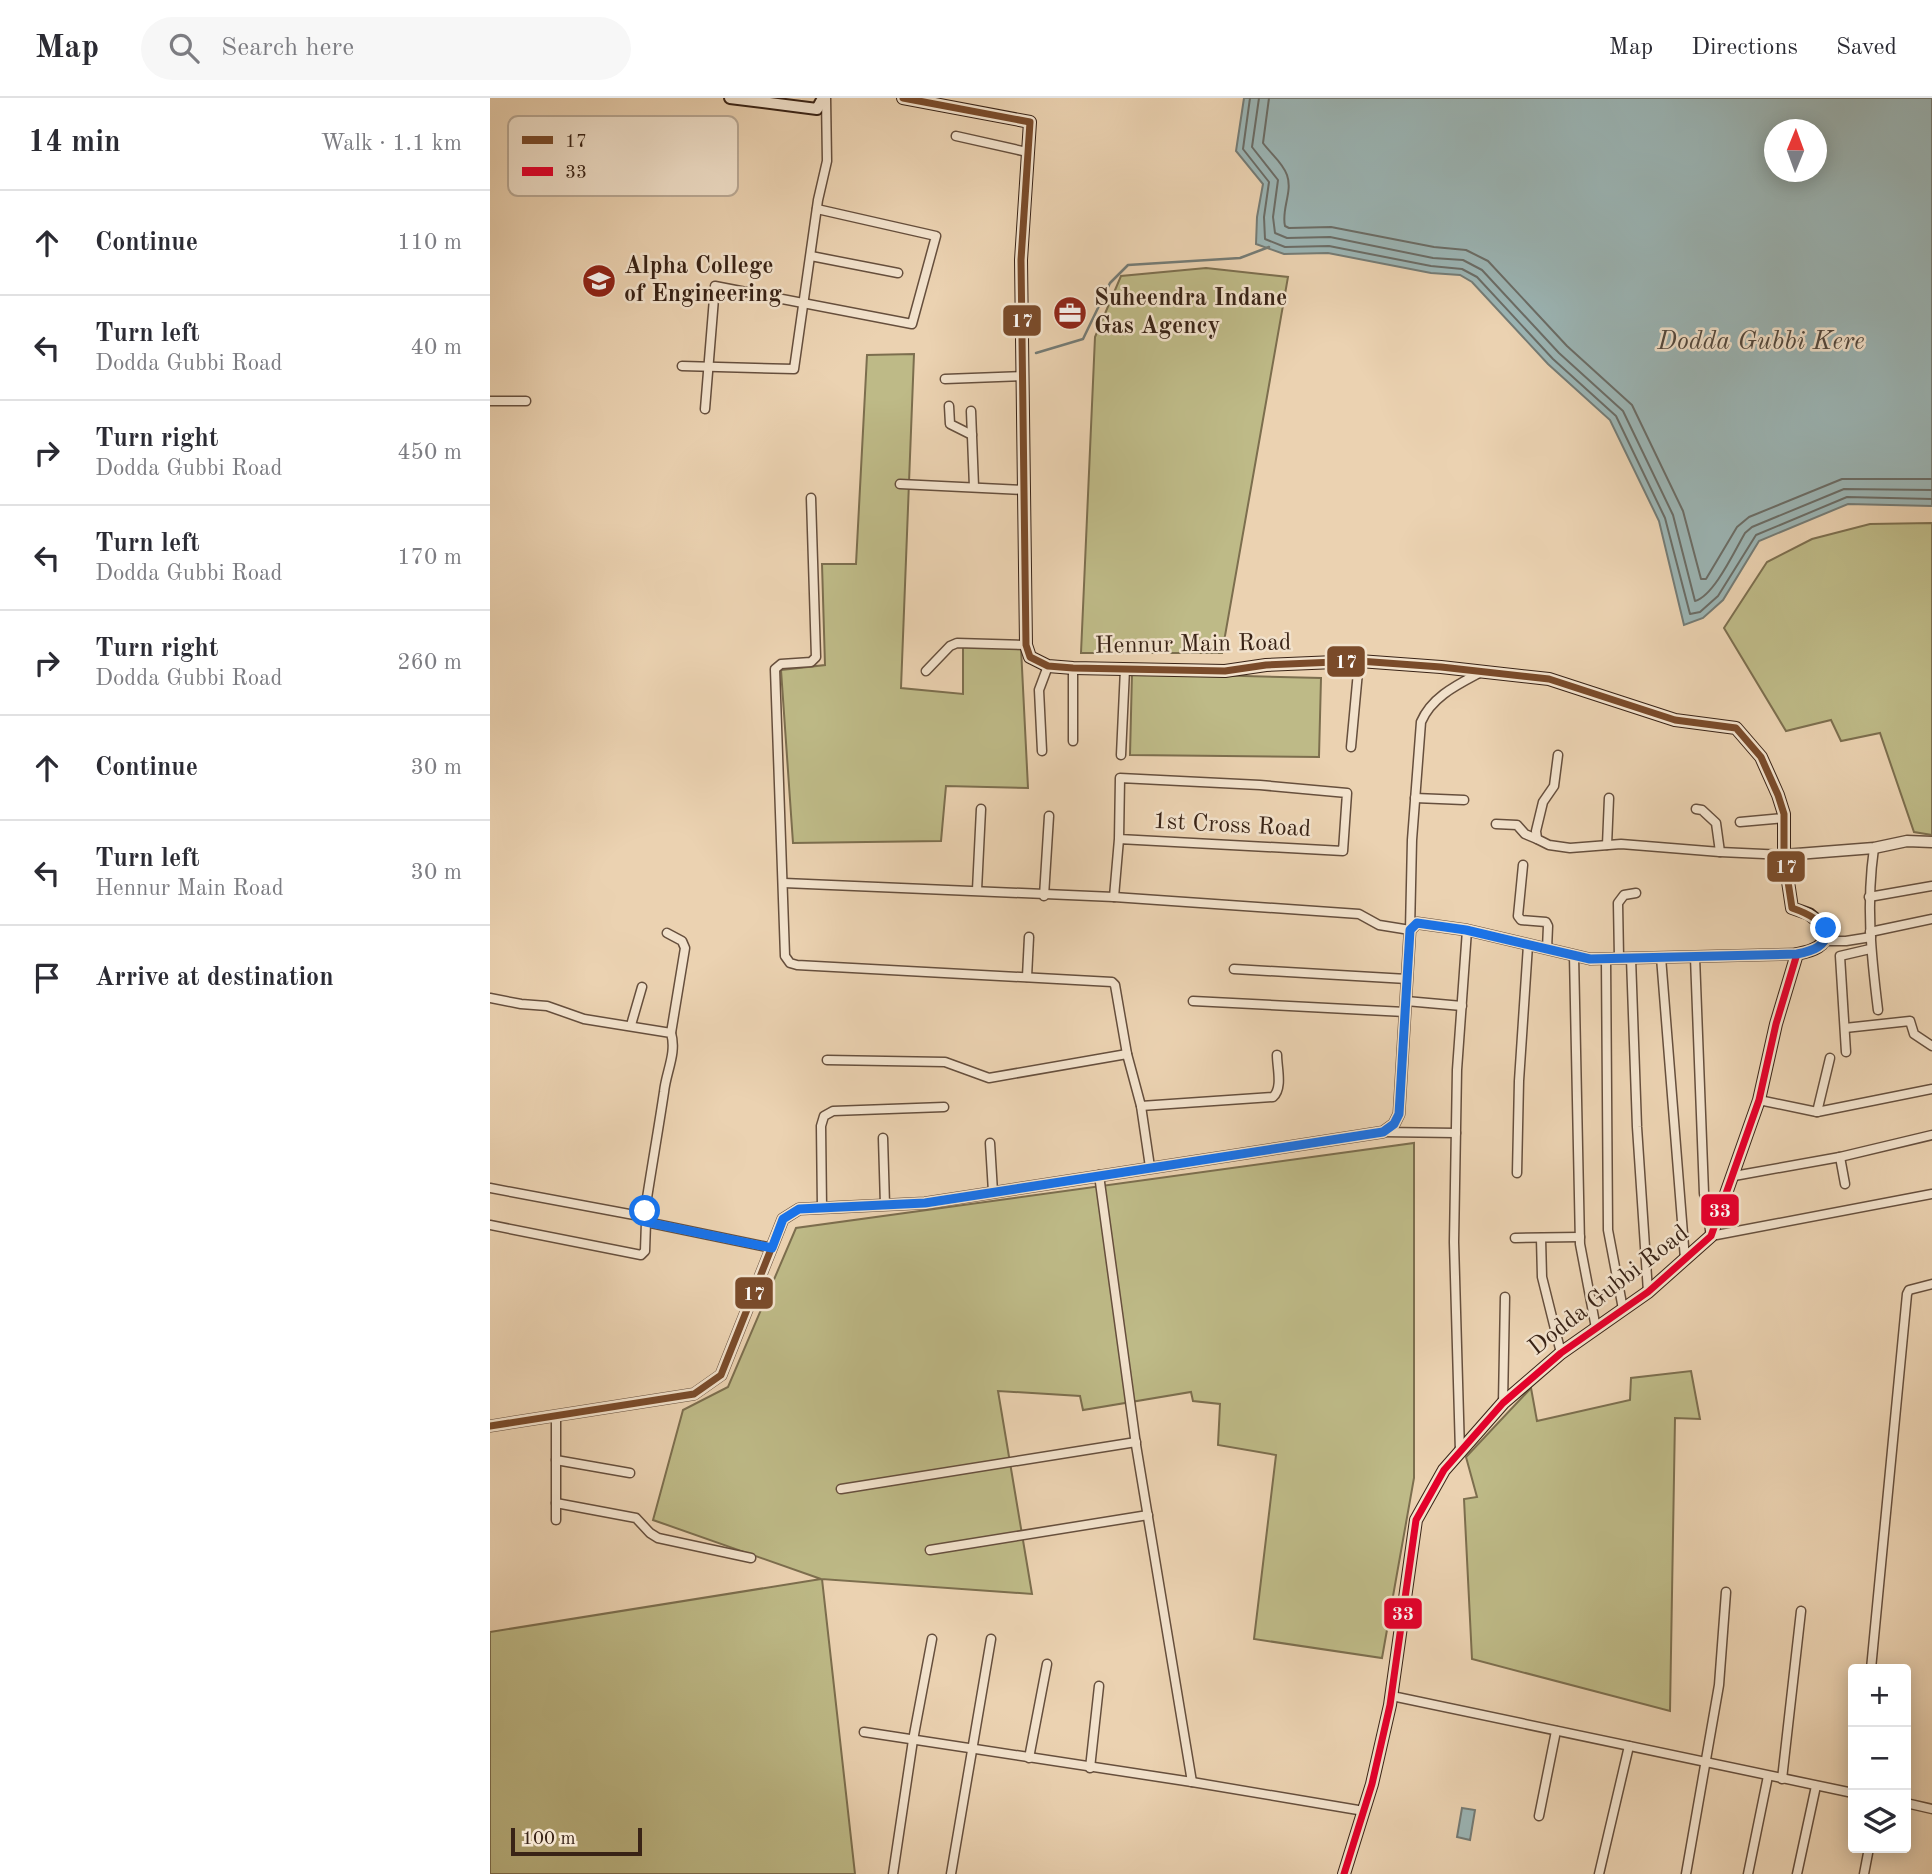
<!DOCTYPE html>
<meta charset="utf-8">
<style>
:root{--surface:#fff;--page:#f7f7f7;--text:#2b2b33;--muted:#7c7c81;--line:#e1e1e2}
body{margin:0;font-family:"Old Standard TT",serif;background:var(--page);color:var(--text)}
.controls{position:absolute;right:21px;bottom:21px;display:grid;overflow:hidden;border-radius:7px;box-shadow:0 4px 18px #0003}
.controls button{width:63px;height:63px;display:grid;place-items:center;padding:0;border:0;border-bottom:2px solid var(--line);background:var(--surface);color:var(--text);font:35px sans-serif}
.compass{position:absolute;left:1274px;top:21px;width:63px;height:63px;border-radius:50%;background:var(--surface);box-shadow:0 4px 18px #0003;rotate:1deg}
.scale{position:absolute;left:21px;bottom:18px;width:131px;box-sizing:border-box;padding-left:7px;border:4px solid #392316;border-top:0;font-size:19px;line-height:24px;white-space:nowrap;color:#392316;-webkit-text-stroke:5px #f2e2cc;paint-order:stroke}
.stop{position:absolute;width:21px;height:21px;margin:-16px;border:5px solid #1a73e8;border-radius:50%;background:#fff}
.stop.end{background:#1a73e8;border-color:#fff;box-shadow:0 2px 7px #0008}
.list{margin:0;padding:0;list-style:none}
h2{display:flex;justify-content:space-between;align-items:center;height:91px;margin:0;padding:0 28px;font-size:30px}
h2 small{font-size:23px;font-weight:400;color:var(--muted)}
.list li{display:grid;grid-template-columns:46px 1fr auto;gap:21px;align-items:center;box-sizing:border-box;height:105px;padding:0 28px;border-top:2px solid var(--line)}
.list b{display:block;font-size:26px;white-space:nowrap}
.list p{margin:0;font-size:23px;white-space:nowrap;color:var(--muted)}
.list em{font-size:23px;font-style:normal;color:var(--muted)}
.icon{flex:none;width:38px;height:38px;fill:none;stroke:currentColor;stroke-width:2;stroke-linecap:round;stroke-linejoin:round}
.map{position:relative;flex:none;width:1442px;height:1776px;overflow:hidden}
header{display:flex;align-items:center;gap:42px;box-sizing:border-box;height:98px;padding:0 35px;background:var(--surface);border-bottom:2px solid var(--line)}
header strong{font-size:33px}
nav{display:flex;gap:38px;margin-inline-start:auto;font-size:24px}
.search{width:490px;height:63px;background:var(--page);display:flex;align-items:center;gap:18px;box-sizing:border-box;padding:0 24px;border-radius:38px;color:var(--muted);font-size:26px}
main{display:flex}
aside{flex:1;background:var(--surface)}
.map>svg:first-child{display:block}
.green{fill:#beba87;stroke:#7c6e4e;stroke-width:2}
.water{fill:#9bb5b5;stroke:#747b75;stroke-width:2;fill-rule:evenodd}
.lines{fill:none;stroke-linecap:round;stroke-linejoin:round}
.shore{stroke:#6a6c66;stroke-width:2}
.stream{stroke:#747b75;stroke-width:2.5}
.minor-casing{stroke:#664f3d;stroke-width:11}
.tertiary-casing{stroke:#664f3d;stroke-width:13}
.secondary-casing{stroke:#392316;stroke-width:14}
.minor{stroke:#f2e2cc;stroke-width:8}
.tertiary{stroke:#f2e2cc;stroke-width:10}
.secondary{stroke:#f2e2cc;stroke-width:10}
.bus-1-casing{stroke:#f2e2cc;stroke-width:12}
.bus-2-casing{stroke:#f2e2cc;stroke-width:12}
.bus-1{stroke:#7a4b2a;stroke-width:7}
.bus-2{stroke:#e4002b;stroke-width:7}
.route{stroke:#1a73e8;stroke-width:9}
.labels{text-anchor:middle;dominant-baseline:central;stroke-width:5;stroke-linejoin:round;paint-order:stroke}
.poi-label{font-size:24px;font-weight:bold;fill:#392316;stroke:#f2e2cc;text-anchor:start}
.street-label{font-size:24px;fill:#392316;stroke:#f2e2cc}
.water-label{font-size:26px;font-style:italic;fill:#52483e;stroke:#f2e2cc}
.key{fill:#f2e2cc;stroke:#baa995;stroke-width:2}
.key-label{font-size:19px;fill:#392316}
.line-badge{stroke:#f2e2cc;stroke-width:2.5}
.badge-label{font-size:19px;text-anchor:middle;font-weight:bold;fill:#fff}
</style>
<header>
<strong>Map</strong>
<div class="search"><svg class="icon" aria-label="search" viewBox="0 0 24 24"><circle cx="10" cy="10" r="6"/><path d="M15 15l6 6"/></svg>Search here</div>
<nav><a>Map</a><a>Directions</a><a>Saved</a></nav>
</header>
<main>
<aside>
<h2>14 min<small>Walk · 1.1 km</small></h2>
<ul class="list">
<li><svg class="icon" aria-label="ahead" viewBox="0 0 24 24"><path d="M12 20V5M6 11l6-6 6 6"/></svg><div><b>Continue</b></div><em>110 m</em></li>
<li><svg class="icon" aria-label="left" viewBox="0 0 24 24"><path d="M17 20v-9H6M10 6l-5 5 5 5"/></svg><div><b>Turn left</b><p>Dodda Gubbi Road</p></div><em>40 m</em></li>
<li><svg class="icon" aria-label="right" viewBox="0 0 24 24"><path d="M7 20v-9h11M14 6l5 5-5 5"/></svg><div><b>Turn right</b><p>Dodda Gubbi Road</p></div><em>450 m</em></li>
<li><svg class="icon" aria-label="left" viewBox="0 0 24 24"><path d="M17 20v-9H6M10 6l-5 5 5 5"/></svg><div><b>Turn left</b><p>Dodda Gubbi Road</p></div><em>170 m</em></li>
<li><svg class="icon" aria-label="right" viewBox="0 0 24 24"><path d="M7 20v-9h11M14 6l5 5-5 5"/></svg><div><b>Turn right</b><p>Dodda Gubbi Road</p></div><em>260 m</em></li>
<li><svg class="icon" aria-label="ahead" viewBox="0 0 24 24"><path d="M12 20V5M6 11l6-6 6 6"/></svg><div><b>Continue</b></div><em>30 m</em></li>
<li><svg class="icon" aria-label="left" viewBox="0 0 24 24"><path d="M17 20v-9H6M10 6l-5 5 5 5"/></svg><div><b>Turn left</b><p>Hennur Main Road</p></div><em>30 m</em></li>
<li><svg class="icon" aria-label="arrive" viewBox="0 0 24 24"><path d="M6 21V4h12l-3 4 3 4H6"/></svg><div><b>Arrive at destination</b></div></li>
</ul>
</aside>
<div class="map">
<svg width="1442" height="1776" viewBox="0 0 1442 1776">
<rect width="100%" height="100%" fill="#ebd2b1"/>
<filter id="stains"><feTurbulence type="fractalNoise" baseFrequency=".00286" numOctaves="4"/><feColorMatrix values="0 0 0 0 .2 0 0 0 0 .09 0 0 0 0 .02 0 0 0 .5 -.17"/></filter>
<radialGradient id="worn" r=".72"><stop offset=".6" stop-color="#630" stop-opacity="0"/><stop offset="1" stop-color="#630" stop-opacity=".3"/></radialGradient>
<g class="green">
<polygon points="716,170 798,179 732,555 591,555 605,239 631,178"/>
<polygon points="424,256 411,590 473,596 473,549 531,550 538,690 456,688 451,743 303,745 291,572 335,567 332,466 366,466 377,257"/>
<polygon points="1442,425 1442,737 1424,734 1390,635 1351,643 1341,622 1296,633 1234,530 1277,464 1322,441 1380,426"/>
<polygon points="642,575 831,580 829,659 640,657"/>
<polygon points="924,1045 924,1380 892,1560 764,1541 786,1357 728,1347 730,1306 703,1303 701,1294 593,1312 590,1298 508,1293 542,1496 332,1481 365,1776 0,1776 0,1534 331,1481 163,1422 193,1312 238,1289 306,1130"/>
<polygon points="1201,1273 1210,1321 1185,1320 1180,1613 982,1561 974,1401 987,1399 976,1359 1041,1290 1047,1323 1140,1302 1141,1280"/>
</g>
<g class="water">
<path d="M 754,0 L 1442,0 L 1442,408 L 1358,406 L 1269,443 L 1233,502 L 1213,520 L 1194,527 L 1169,423 L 1120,322 L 1058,266 L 982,184 L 970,177 L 941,175 L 838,155 L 794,156 L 766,146 L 767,119 L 773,86 L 746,53 ZM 1284,32 L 1326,32 L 1326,74 L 1284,74 Z"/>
<polygon points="972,1710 985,1712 980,1742 967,1739"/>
</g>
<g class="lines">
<g class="shore">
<polyline points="760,0 753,51 779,84 774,119 775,141 795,149 839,148 941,168 972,171 987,179 1063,261 1126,318 1175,420 1200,516 1210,514 1228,498 1266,437 1357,399 1442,401"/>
<path d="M 769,0 L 762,49 L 788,82 L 783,119 L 785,135 L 797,140 L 840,139 L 943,160 L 973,162 L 992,172 L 1069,255 L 1133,313 L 1183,417 L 1205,503 C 1224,498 1245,452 1255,435 L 1262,429 L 1354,391 L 1442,392"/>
<path d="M 779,0 L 773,45 C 781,56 793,65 797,77 C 803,94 791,111 795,128 L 799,130 L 841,129 L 944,149 L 976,152 L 998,163 L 1077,248 L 1142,307 L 1193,413 L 1211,481 L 1216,481 L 1247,429 L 1259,419 L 1352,381 L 1442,381"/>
</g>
<polyline class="stream" points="546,255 593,241 620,185 638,167 750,160 779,149"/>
<g class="minor-casing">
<g id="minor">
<polyline points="466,38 537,54"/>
<polyline points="321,158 408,175"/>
<polyline points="192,268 304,271 328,102 337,63 336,0"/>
<polyline points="455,281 533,278"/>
<polyline points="0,303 36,303"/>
<polyline points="459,308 460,326 482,337"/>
<polyline points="215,311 225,188 422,226 446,138 327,111"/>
<polyline points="481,313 484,389"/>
<polyline points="410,386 534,392"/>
<polyline points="321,400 326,559 321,564 291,566 285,571 295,858 300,865 307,867 622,884 625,887 637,956 651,1008 660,1069"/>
<polyline points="583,570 583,643"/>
<polyline points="436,573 460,548 467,545 536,547"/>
<polyline points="861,649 869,563"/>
<polyline points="552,653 549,592 558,568"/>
<polyline points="631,657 635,571"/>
<polyline points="1068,657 1064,688 1053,704 1046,733 1047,741 1059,747 1080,750 1131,746 1230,754 1294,757"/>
<polyline points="925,700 974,702"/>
<polyline points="1206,711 1212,712 1226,725 1230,754"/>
<polyline points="1250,724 1294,720"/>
<polyline points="1006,726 1027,727 1035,736 1047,741"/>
<polyline points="1117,747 1119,700"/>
<path d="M 1384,750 C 1376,806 1381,856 1388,912"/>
<polyline points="1033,767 1028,818 1031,822 1056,824 1058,828 1057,851"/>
<path d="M 294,785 L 624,799 L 869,816 L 889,827 L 920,832 L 922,742 L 931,624 C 942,598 969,586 993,573"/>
<polyline points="487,792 491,711"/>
<polyline points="554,798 559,718"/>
<polyline points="624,799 629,741 630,680 770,687 857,695 853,753 629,741"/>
<polyline points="1379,799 1442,788"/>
<polyline points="1380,834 1442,821"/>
<polyline points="177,835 192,843 195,850 181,935"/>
<polyline points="1335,843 1356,843 1381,839"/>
<polyline points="1084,857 1090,1146 1106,1230"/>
<polyline points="1171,859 1195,1161"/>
<polyline points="1205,859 1214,1095 1221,1138 1442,1096"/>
<polyline points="1129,860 1128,805 1134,797 1146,795"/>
<polyline points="1141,860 1147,1029 1158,1194"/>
<polyline points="1116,861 1118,1132 1133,1211"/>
<polyline points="744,871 917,881"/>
<polyline points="537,879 539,839"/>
<path d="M 0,900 L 31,906 L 57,908 L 94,921 L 181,935 C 187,955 176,974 174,994 C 168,1034 161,1073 155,1113 L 156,1124 L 282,1150"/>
<polyline points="703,903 915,914"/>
<polyline points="916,903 972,908"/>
<polyline points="141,927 152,889"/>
<polyline points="1355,930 1420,923 1424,936 1442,948"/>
<polyline points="1356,954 1350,858 1380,851"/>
<polyline points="337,962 455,964 499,980 637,956"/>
<polyline points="1269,1002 1327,1014 1442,991"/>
<path d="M 651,1008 L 783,999 C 793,990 787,970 787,957"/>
<polyline points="1327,1014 1340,960"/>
<polyline points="893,1034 966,1035"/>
<polyline points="393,1040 395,1107"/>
<polyline points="500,1045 503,1094"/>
<polyline points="1350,1059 1355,1086"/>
<polyline points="1027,1075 1029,983 1038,847"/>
<polyline points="609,1077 646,1347 702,1684"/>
<polyline points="1244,1078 1350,1059 1442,1037"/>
<polyline points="0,1090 155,1119"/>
<polyline points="332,1110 331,1028 334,1018 343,1013 454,1009"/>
<polyline points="0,1127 151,1157 155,1153 156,1124"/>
<polyline points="1025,1140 1090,1139"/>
<polyline points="1051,1140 1052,1179 1071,1255"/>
<polyline points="1013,1305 1015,1199"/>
<polyline points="970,1354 964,1144 967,972 977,832"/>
<polyline points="66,1362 140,1375"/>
<polyline points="351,1391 646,1344"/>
<polyline points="66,1405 146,1420 160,1435 168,1440 261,1460"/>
<polyline points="66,1422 66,1318"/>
<polyline points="440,1452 658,1417"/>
<polyline points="1381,1571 1417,1196 1419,1192 1442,1186"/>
<polyline points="902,1598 1363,1695"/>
<polyline points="374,1634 702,1684 874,1713"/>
<polyline points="539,1660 557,1566"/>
<polyline points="600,1670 609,1588"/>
<polyline points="1292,1681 1311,1513"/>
<polyline points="1416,1705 1442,1711"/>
<polyline points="1049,1718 1066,1633"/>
<polyline points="403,1776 423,1642 442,1541"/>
<polyline points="461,1776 501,1541"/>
<polyline points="1109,1776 1139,1648"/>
<polyline points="1196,1776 1229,1587 1236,1494"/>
<polyline points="1258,1776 1278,1678"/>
<polyline points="1307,1776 1326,1688"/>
<polyline points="1374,1776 1379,1750"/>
</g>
</g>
<g class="tertiary-casing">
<g id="tertiary">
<polyline points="1294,757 1384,750 1417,743 1442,744"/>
<polyline points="0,1328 204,1296 231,1277 293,1121 309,1111 435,1105 893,1034 904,1026 909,1016 920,832 927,825 977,832 1100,861 1307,856"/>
</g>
</g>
<g class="secondary-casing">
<g id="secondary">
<polyline points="240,0 327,11 333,0"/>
<path d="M 413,0 L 540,24 L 531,162 L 536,547 L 540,559 L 558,568 L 583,570 L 735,573 L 776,567 L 869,563 L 951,569 L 1059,581 L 1185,622 L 1246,630 L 1271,659 L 1288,697 L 1294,716 L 1294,757 L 1302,810 L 1319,816 L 1336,830 C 1338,849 1322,853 1307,856 L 1286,926 L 1269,1002 L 1221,1138 L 1158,1194 L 1071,1255 L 1013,1305 L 954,1372 L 926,1422 L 900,1607 L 882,1686 L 854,1776"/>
</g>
</g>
<use href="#minor" class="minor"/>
<use href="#tertiary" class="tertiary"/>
<use href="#secondary" class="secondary"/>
<g class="bus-1-casing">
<path id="bus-1" d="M 0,1328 L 204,1296 L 231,1277 L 293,1121 L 309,1111 L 435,1105 L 893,1034 L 904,1026 L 909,1016 L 920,832 L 927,825 L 977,832 L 1100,861 L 1307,856 C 1356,846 1338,822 1302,810 L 1294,757 L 1294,716 L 1288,697 L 1271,659 L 1246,630 L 1185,622 L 1059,581 L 951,569 L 869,563 L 776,567 L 735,573 L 583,570 L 558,568 L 540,559 L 536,547 L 531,162 L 540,24 L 413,0"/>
</g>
<g class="bus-2-casing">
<polyline id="bus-2" points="854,1776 882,1686 900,1607 926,1422 954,1372 1013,1305 1071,1255 1158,1194 1221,1138 1269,1002 1286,926 1307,856"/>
</g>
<use href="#bus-1" class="bus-1"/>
<use href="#bus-2" class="bus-2"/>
</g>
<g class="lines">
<path class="route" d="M 155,1113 L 156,1124 L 282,1150 L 293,1121 L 309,1111 L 435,1105 L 893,1034 L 904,1026 L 909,1016 L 920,832 L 927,825 L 976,832 L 1100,861 L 1307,856 C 1322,853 1338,849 1336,830"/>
</g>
<defs>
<g id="university-disc" transform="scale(1.75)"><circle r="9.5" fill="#8f2418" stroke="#f2e2cc"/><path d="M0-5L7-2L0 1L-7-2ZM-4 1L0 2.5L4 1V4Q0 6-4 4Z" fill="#fff"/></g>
<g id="office-disc" transform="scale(1.75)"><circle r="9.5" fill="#8f2418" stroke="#f2e2cc"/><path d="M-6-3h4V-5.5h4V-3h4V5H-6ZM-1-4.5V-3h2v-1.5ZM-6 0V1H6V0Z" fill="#fff"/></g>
</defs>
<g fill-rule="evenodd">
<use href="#university-disc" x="109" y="183"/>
<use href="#office-disc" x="580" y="215"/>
</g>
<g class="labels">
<g class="poi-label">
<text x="134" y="169">Alpha College<tspan x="134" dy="28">of Engineering</tspan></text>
<text x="604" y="201">Suheendra Indane<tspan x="604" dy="28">Gas Agency</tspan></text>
</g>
<g class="street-label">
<text transform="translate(703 547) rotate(-1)">Hennur Main Road</text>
<text transform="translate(742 728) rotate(3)">1st Cross Road</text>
<text transform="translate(1119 1193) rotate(-38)">Dodda Gubbi Road</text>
</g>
<g class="water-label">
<text x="1271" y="244">Dodda Gubbi Kere</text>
</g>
</g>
<rect x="18" y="18" width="230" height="80" rx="10" class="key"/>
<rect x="32" y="38" width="31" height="8" fill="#7a4b2a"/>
<rect x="32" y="69" width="31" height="9" fill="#e4002b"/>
<g class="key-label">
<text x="75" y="49">17</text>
<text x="75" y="80">33</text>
</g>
<g class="line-badge">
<rect x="512" y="206" width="40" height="33" rx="7" fill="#7a4b2a"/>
<rect x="836" y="547" width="40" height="33" rx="7" fill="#7a4b2a"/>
<rect x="1276" y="752" width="40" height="33" rx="7" fill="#7a4b2a"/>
<rect x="1210" y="1095" width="40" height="34" rx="7" fill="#e4002b"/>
<rect x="244" y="1178" width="40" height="34" rx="7" fill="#7a4b2a"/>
<rect x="893" y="1499" width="40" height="33" rx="7" fill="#e4002b"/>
</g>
<g class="badge-label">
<text x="532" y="229">17</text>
<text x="856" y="570">17</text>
<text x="1296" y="775">17</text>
<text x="1230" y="1119">33</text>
<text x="264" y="1202">17</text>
<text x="913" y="1522">33</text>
</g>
<rect width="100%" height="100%" filter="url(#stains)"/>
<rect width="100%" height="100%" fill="url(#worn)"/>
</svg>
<div class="controls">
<button>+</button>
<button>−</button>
<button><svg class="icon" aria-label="layers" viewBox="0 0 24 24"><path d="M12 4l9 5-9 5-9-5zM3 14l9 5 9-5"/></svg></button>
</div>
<svg class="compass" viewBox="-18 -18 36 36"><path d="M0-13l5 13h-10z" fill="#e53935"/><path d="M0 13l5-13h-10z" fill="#7c7c81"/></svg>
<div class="scale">100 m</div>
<div class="stop" style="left:155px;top:1113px"></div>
<div class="stop end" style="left:1336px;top:830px"></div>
</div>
</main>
